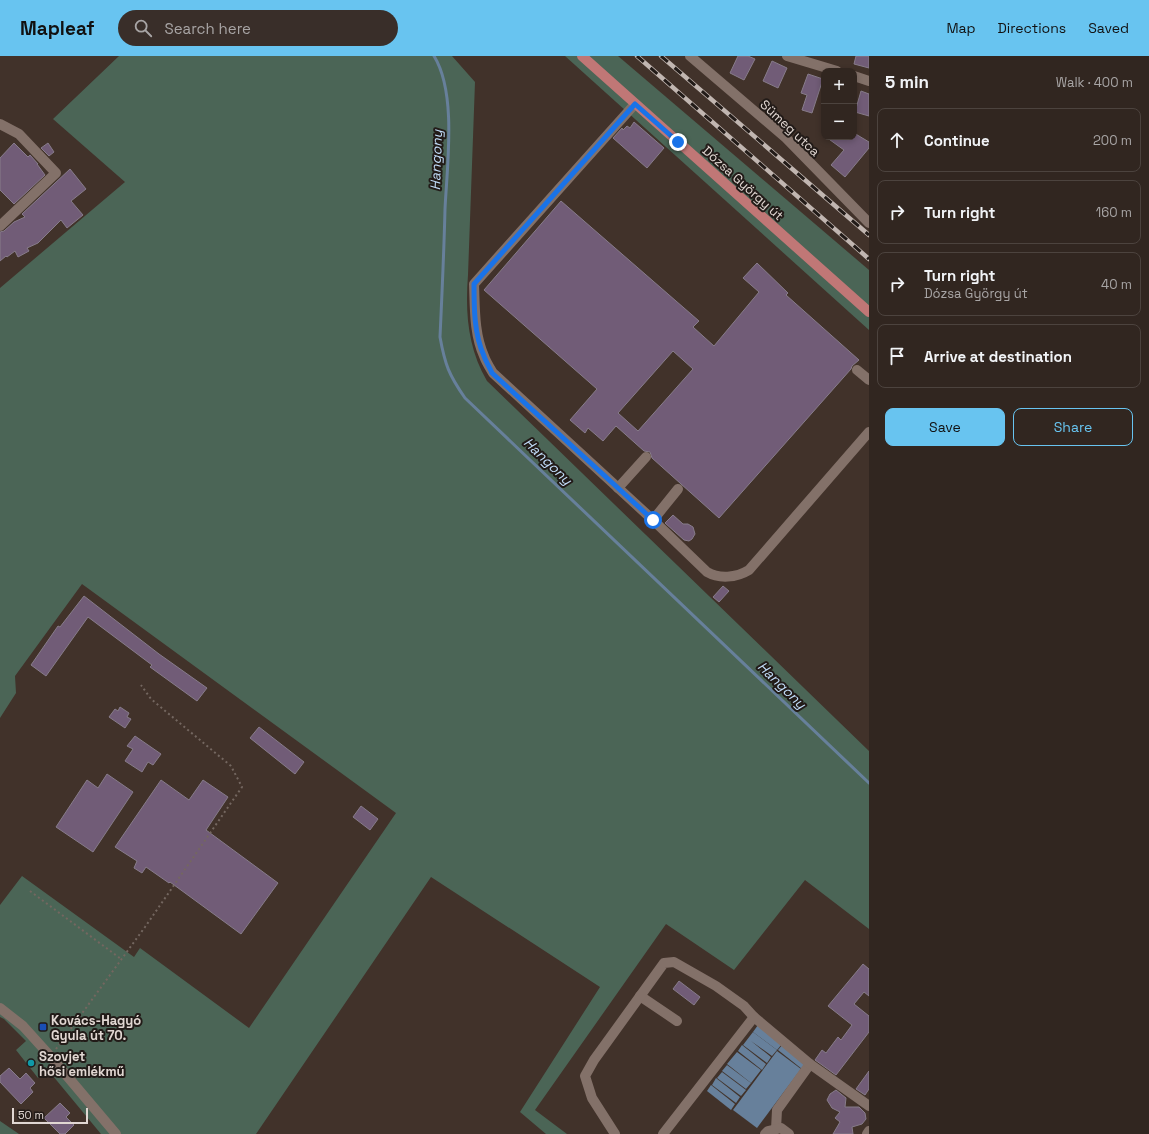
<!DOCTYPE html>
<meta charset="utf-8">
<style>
:root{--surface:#312620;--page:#392e29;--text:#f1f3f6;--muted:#a8a5a5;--line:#4c433e;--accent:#68c4f0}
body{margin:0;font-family:"Space Grotesk",sans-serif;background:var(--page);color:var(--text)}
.controls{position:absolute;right:12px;top:12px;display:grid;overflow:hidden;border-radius:8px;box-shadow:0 2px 6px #0003}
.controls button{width:36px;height:36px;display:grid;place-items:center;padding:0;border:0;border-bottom:1px solid var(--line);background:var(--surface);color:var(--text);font:20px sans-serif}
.scale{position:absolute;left:12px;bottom:10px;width:76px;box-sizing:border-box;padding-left:4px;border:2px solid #e1d7d2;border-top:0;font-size:11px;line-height:14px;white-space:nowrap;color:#e1d7d2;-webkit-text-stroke:3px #221b18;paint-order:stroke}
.stop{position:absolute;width:12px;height:12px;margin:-9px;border:3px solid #1a73e8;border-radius:50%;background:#fff}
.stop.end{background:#1a73e8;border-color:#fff;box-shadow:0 1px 4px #0008}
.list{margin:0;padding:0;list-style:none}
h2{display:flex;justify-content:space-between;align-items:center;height:52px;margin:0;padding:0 16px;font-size:17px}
h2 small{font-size:13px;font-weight:400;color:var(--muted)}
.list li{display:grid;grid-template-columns:26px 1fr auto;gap:12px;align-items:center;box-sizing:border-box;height:64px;margin:0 8px 8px;padding:0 8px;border:1px solid var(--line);border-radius:8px}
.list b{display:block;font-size:15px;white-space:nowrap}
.list p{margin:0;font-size:13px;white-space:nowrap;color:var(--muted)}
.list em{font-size:13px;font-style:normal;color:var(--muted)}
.actions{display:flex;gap:8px;padding:12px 16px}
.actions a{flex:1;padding:9px 0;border:1px solid var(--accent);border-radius:8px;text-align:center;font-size:14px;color:var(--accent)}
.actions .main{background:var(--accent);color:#111}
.icon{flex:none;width:22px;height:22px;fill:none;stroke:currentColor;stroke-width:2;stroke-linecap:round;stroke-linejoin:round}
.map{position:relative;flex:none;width:869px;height:1078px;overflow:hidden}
header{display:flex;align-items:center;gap:24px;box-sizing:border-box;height:56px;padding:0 20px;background:var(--accent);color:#111}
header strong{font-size:19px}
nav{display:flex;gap:22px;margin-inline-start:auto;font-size:14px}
.search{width:280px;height:36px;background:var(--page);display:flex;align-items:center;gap:10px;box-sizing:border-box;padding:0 14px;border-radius:22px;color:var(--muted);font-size:15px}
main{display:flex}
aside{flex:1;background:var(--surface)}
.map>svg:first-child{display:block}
.green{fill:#4b6556}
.water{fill:#67809b}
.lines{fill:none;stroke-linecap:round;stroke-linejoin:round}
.stream{stroke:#67809b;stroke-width:3}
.building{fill:#715c77;stroke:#877c8a;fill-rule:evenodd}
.path{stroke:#746760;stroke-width:2;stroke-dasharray:2 3;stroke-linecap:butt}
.minor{stroke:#837169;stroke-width:10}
.major{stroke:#c07776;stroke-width:10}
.rail-casing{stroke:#c1b6b1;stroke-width:4.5}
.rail{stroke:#221b18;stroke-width:3;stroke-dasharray:9;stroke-linecap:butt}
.route{stroke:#1a73e8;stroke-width:5}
.transit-dot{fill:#1a4fb4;stroke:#221b18;stroke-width:1.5}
.culture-dot{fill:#0f9aa8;stroke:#221b18;stroke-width:1.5}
.labels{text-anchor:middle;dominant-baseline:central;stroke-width:4;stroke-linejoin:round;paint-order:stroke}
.street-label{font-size:13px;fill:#e1d7d2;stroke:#221b18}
.poi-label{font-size:13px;font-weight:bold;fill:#e1d7d2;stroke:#221b18;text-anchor:start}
.water-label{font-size:14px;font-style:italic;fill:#c1dcf8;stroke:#221b18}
</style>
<header>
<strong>Mapleaf</strong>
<div class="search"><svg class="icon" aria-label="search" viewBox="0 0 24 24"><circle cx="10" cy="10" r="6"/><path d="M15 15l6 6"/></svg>Search here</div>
<nav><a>Map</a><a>Directions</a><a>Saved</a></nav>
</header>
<main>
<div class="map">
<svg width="869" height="1078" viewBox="0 0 869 1078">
<rect width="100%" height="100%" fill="#41322a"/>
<g class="green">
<path d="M 119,0 L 452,0 L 475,26 L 468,219 C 465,258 468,292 487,325 L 869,695 L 869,873 L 805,824 L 734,914 L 666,868 L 535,1054 L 567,1078 L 546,1078 L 520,1056 L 600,931 L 431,821 L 256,1078 L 101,1078 L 48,1014 L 38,1022 L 16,994 L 26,985 L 4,963 L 0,961 L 0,849 L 22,820 L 134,901 L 140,892 L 249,972 L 396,757 L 82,528 L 15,620 L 16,637 L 0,662 L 0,232 L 125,126 L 53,63 Z"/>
<polygon points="565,0 618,0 869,214 869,274"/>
<polygon points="0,1065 19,1078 0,1078"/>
</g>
<g class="water">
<polygon points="758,969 782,988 777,994 753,976"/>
<polygon points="753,976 777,994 772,1000 751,985 771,1001 767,1007 743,989"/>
<polygon points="783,988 807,1006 802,1013 778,994"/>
<polygon points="742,989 766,1008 762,1014 738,995"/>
<polygon points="777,995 801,1013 757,1072 733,1054"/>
<polygon points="737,996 761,1014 751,1027 727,1008 732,1002 753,1018 732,1002"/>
<polygon points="727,1009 751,1027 746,1033 722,1015"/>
<polygon points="722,1016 746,1034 741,1040 717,1022"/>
<polygon points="716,1022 740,1041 736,1047 712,1029"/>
<polygon points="711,1029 735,1048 731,1054 707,1035"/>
</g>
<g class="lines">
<path class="stream" d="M 434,0 C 457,37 447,110 445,153 C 444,196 442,238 440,281 C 445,309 449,319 465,342 L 869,727"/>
</g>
<g class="building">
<polygon points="738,0 748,0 755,3 744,24 730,17"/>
<polygon points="856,0 869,0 869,12 854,8"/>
<polygon points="772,5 787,12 778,32 763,25"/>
<polygon points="808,18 823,23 812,57 802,54 807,39 801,37"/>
<polygon points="861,35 869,38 869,60 855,56"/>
<polygon points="634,66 664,92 647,112 613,82 622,72 623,74 627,70 630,72"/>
<polygon points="854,77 869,86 869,92 845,121 831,109 844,94 826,81 854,81"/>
<polygon points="14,87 28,101 30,99 38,108 37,108 45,119 14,148 0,134 0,102"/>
<polygon points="48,87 54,96 49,100 41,92"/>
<polygon points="70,113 86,133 71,145 83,159 67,172 61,164 38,187 27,192 29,195 18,201 15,195 7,201 6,200 0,205 0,176 4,175 14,166 25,161 22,158"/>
<path d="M 561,145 L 699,265 L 693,271 L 714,290 L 759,236 L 743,222 L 757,207 L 788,237 L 786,239 L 859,304 L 852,310 L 851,313 L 719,462 L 652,402 L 650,396 L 644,395 L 616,370 L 603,385 L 588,372 L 585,377 L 570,364 L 597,333 L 484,234 ZM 673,295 L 693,313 L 638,375 L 618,357 Z"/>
<polygon points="673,459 683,468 688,468 693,471 695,478 692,483 689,485 684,484 665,467"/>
<polygon points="723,530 729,535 719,546 713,541"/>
<polygon points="84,540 159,598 207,632 197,645 150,611 152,609 88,561 46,620 31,609 58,570 60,571"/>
<polygon points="120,651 129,657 127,661 131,663 125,672 109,661 115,653 118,655"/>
<polygon points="259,671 304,706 295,718 250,682"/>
<polygon points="135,680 161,698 153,709 148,706 142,716 125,705 133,693 127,690"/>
<polygon points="107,718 133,736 93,796 56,771 87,724 98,732"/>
<polygon points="161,724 189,744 203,724 228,741 206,774 278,827 241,878 170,826 169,827 146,811 142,817 134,812 137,805 115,791"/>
<polygon points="361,750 378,763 370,774 353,761"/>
<polygon points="863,908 869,913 869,940 864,936 854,948 869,960 869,976 836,1019 815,1004 822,994 826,997 838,981 841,984 852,969 828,950"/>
<polygon points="679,925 700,941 694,949 673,933"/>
<polygon points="9,1012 20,1023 26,1017 35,1027 30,1032 33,1036 21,1048 0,1026 0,1020"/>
<polygon points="869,1015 869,1033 865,1039 856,1033"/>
<polygon points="836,1034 846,1042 845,1051 859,1051 865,1057 866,1063 862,1068 852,1071 853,1078 833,1078 840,1066 835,1062 840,1056 832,1052 827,1044 830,1038"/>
<polygon points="60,1047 70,1057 66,1061 74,1069 65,1078 60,1078 44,1062"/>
</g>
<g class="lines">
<g class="path">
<polyline points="30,835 121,903"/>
<polyline points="56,993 145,871 242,731 231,710 151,643 141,629"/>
</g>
<g class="minor">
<polyline points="690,0 786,82 869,167"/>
<polyline points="787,0 837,15"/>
<polyline points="854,20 869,25"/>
<path d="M 635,48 L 474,228 C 475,252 474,278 484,300 C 486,306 490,312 493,317 L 653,464 L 707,516 C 719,523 736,522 749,514 L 869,376"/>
<polyline points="0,68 19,78 56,117 0,170"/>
<polyline points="857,314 869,324"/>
<polyline points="618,432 646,401"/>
<polyline points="653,464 678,433"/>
<polyline points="640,940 677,965"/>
<polyline points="0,952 23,970 51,1001 116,1078"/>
<polyline points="776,1073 777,1054 810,1008"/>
<polyline points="615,1078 592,1042 585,1020 594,1004 664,907 674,906 716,930 744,950 754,961 810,1008 869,1050"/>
<polyline points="663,1078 754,961"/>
<polyline points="765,1078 768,1075 781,1072 789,1078"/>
<polyline points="867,1078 869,1075"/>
</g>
<polyline class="major" points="582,0 869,256"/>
<g class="rail-casing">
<g id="rail">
<polyline points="637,0 869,203"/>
<polyline points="661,0 869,179"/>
</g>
</g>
<use href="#rail" class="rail"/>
</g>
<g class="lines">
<path class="route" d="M 653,464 L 492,317 C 490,312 486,306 484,300 C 474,278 474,252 474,228 L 635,48 L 678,86"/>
</g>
<rect class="transit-dot" x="39" y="967" width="8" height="8" rx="2"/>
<circle class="culture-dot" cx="31" cy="1007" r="4"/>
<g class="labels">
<g class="street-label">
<text transform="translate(790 72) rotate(43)">Sümeg utca</text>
<text transform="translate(743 127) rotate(42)">Dózsa György út</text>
</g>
<g class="poi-label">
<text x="51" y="964">Kovács-Hagyó<tspan x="51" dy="15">Gyula út 70.</tspan></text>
<text x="39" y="1000">Szovjet<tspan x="39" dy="15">hősi emlékmű</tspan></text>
</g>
<g class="water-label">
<text transform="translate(436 104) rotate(-88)">Hangony</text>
<text transform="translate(548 405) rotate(44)">Hangony</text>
<text transform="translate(782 629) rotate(44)">Hangony</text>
</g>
</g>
</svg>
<div class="controls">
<button>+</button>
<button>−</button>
</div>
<div class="scale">50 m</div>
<div class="stop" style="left:653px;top:464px"></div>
<div class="stop end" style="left:678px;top:86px"></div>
</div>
<aside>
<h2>5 min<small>Walk · 400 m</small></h2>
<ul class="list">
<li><svg class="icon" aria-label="ahead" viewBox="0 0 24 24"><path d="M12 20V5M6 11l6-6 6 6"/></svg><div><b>Continue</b></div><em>200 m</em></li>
<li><svg class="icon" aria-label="right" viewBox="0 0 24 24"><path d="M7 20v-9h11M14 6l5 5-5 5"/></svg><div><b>Turn right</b></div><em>160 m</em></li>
<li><svg class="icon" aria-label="right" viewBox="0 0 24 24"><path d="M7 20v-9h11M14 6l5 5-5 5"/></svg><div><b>Turn right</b><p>Dózsa György út</p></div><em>40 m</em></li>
<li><svg class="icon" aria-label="arrive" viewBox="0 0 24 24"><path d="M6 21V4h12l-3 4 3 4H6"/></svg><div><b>Arrive at destination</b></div></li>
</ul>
<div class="actions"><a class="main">Save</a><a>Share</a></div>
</aside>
</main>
